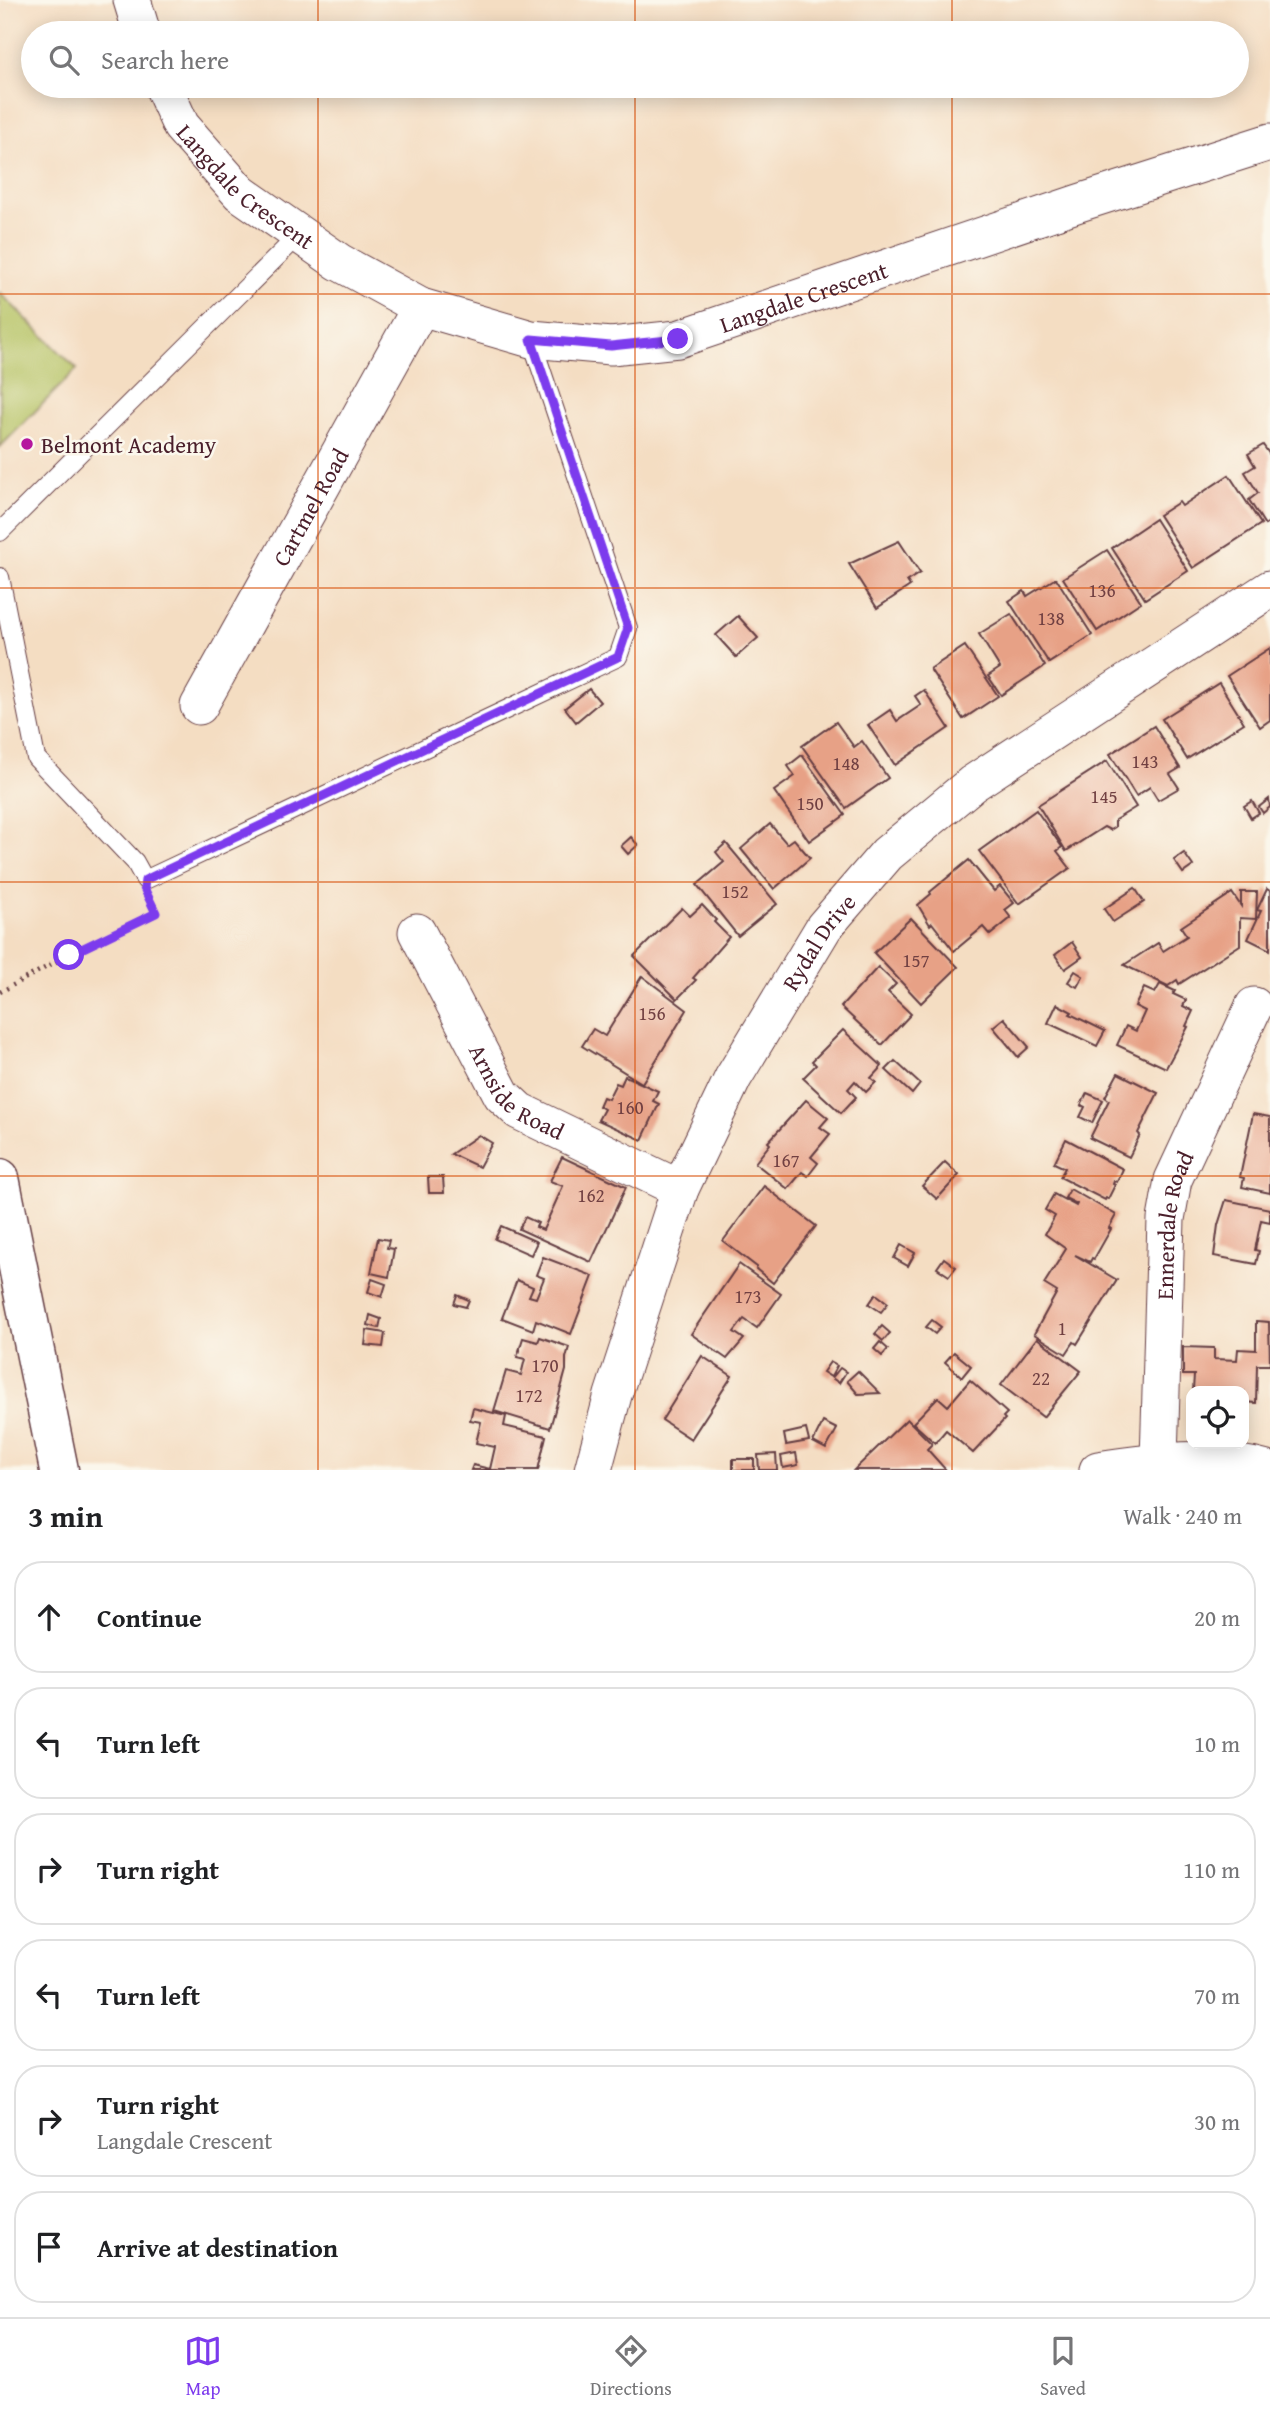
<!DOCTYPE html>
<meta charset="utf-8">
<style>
:root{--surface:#fff;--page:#f6f6f6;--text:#202124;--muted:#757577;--line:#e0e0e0;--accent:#7c3aed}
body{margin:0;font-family:"Gentium Book Plus",serif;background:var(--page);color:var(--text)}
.controls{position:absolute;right:21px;bottom:21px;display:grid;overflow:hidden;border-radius:14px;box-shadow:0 4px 18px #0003}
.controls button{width:63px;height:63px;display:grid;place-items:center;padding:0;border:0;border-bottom:2px solid var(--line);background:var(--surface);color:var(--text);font:35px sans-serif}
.stop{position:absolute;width:21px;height:21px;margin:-16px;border:5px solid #7c3aed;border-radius:50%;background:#fff}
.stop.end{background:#7c3aed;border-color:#fff;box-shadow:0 2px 7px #0008}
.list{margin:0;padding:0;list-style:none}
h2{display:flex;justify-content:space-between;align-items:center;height:91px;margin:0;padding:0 28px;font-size:30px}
h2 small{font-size:23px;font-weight:400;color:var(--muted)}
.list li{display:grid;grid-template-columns:46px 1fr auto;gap:21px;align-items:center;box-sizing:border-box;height:112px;margin:0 14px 14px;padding:0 14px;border:2px solid var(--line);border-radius:28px}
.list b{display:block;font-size:26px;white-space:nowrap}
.list p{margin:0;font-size:23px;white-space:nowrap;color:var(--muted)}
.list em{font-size:23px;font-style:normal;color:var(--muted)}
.icon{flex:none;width:38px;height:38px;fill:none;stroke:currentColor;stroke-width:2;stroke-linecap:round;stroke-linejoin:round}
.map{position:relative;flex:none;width:1270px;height:1470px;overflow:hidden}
.search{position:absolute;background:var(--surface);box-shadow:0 4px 18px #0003;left:21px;right:21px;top:21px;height:77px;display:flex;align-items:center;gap:18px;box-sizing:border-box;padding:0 24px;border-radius:38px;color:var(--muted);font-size:26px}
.sheet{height:847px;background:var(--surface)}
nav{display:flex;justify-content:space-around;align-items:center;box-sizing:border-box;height:98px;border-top:2px solid var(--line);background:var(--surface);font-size:19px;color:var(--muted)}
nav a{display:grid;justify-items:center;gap:4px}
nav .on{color:var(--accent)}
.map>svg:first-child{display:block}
.green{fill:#b5c264;stroke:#807048;stroke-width:2}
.building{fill:#e7a186}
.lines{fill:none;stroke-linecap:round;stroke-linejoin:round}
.service-casing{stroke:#643c42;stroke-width:20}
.minor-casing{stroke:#643c42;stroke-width:39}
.tertiary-casing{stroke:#643c42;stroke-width:41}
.path{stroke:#643c42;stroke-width:4.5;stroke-dasharray:2 5;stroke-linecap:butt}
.service{stroke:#fff;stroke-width:18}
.minor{stroke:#fff;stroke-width:37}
.tertiary{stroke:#fff;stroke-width:38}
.route{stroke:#7c3aed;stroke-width:9}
.grid{fill:none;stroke:#d8530f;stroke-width:2;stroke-opacity:0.55}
.poi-dot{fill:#b5179e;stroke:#fbf7ec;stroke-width:2.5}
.labels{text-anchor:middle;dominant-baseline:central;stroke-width:5;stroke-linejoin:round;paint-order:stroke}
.number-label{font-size:19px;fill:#714042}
.street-label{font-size:23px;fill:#4a1f2b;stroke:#fbf7ec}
.poi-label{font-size:23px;fill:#4a1f2b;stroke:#fbf7ec;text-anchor:start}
</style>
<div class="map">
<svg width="1270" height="1470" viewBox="0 0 1270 1470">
<rect width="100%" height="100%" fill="#fbf7ec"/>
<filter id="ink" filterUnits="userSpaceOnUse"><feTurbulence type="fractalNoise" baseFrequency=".0143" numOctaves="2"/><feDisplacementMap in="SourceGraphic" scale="14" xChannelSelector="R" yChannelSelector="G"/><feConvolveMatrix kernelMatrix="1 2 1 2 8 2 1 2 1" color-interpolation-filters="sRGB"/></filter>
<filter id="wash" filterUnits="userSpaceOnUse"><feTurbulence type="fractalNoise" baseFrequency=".00686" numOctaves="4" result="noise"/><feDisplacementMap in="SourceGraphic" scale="28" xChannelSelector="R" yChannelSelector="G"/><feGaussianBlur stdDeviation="1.57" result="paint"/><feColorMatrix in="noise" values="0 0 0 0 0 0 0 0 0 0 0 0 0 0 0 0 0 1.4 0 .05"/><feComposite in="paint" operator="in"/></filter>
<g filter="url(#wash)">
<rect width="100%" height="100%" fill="#f4ddc2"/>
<polygon class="green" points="0,293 77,369 0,447"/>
<g id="blocks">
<g class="building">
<polygon points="1263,445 1270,455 1270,521 1265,525 1249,500 1258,493 1245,472 1255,466 1248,454"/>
<polygon points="1229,475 1261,524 1193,568 1159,515 1179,502 1182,506"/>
<polygon points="1155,519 1188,571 1145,599 1112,548"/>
<polygon points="899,541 920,573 907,581 910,586 877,608 849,564"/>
<polygon points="1107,550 1141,602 1097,631 1063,578"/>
<polygon points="1056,578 1092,635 1049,663 1009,601 1024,591 1027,596"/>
<polygon points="1011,614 1045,666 1001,695 988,676 1000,668 979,634"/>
<polygon points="738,616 758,638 736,657 716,635"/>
<polygon points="965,646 998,696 963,719 930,669"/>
<polygon points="1270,648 1270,720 1260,727 1227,676"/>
<polygon points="1219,683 1244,723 1187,759 1162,719"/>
<polygon points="589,689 600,702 576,722 565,708"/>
<polygon points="924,690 949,728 895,765 868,725 890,710 897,721 921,705 915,696"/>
<polygon points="836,722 854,747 862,741 888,778 846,808 802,746"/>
<polygon points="1154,726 1180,768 1170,774 1179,788 1158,800 1150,787 1136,796 1110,754"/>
<polygon points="802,755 845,815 809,841 774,791 795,776 788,766"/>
<polygon points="1107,761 1136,807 1115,820 1115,827 1110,830 1104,827 1066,851 1038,805"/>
<polygon points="1269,799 1270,807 1263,813 1259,807"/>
<polygon points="1252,801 1259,813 1251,818 1244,806"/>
<polygon points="1036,810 1062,847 1057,851 1070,868 1019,904 979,851"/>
<polygon points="770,824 787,844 794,839 810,858 774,889 741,849"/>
<polygon points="631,837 638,845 628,854 621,846"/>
<polygon points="726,843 777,904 738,936 697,885 724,862 716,852"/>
<polygon points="1184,853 1193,866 1183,873 1174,860"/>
<polygon points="969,860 994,891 1000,886 1014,903 1005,910 1011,918 990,935 983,927 954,951 932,923 930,925 918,905 931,894 930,892"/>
<polygon points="1135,888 1144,902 1113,922 1104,909"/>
<polygon points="1267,889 1270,891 1270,950 1248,939 1261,911 1257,910"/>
<polygon points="1241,892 1257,892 1256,919 1240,918 1240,945 1179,984 1177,980 1168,986 1124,965 1158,943 1163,951 1187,936 1181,927 1232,893 1241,906"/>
<polygon points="702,905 716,920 714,922 729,937 693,978 696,980 677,999 634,956 682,908 690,916"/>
<polygon points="911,918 958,967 921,1003 874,953"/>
<polygon points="1072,942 1082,957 1065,969 1055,955"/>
<polygon points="878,967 896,984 888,992 911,1014 882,1045 841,1007"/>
<polygon points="1075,971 1083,976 1077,987 1068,982"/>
<polygon points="642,976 687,1010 642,1083 582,1046 593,1029 605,1036"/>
<polygon points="1160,984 1175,991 1173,994 1186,1000 1183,1006 1193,1011 1186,1026 1188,1027 1166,1068 1117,1045 1126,1026 1136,1031 1145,1011 1135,1006 1144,988 1155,993"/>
<polygon points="1057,1004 1072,1012 1070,1014 1105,1031 1097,1046 1048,1023"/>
<polygon points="1004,1018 1029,1047 1018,1057 993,1027"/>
<polygon points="843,1030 882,1066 871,1078 876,1082 866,1092 855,1081 848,1089 856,1097 841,1113 803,1078 816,1065 812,1061"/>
<polygon points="895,1061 920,1084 912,1094 886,1070"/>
<polygon points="1118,1073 1158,1093 1138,1133 1140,1135 1129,1157 1090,1138 1109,1100 1105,1097"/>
<polygon points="625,1076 658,1091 653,1101 659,1104 642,1140 598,1120 604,1109 599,1106 603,1097 608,1099 616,1083 621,1085"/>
<polygon points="1087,1093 1103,1100 1092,1123 1080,1117 1085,1107 1081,1105"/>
<polygon points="806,1100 828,1118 820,1127 830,1134 811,1157 818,1163 808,1176 802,1172 788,1189 755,1163 770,1144 768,1142"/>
<polygon points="1253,1114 1270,1117 1270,1193 1242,1187 1244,1178 1240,1177"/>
<polygon points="479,1135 492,1143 479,1167 451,1154"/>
<polygon points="1066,1139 1123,1169 1117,1182 1114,1181 1113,1184 1115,1185 1108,1199 1106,1198 1105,1200 1060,1177 1065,1168 1054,1163"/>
<polygon points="562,1157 626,1187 591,1262 519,1229 525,1217 538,1223 536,1227 543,1230 563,1186 550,1181"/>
<polygon points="945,1162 959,1175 937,1199 922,1186"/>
<polygon points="428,1177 443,1177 444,1193 429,1193"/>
<polygon points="764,1186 816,1226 773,1283 756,1269 757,1267 723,1241"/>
<polygon points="1070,1189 1116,1215 1109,1228 1111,1229 1094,1259 1092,1258 1090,1262 1075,1255 1117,1280 1077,1344 1074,1342 1066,1354 1034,1334 1057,1292 1044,1284 1066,1249 1045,1234 1055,1216 1045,1210 1054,1194 1076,1206 1077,1204 1065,1198"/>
<polygon points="1226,1200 1270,1209 1270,1222 1261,1220 1255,1250 1259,1251 1256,1264 1214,1256 1218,1225"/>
<polygon points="501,1226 537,1242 531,1255 495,1239"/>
<polygon points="378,1238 389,1240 387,1248 394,1249 389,1277 371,1273"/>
<polygon points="901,1245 915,1253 908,1266 894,1258"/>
<polygon points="543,1257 593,1276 571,1334 536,1320 533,1330 502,1318 517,1280 533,1287 529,1296 536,1298 544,1278 536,1275"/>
<polygon points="944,1258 956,1267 949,1276 937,1268"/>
<polygon points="739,1264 781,1294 757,1328 744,1319 734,1332 744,1339 727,1359 691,1334"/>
<polygon points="372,1279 386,1284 382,1297 368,1292"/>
<polygon points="876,1294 888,1303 881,1312 869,1304"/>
<polygon points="457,1295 469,1300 466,1307 454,1304"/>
<polygon points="370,1315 381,1319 379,1328 368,1325"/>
<polygon points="932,1320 941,1327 935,1334 926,1327"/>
<polygon points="1256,1321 1269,1322 1270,1365 1257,1365 1256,1403 1244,1402 1244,1391 1193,1391 1194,1375 1183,1375 1183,1347 1214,1348 1214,1359 1237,1360 1238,1349 1256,1350"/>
<polygon points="882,1326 890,1333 883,1341 875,1334"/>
<polygon points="367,1330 385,1333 383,1347 365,1345"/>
<polygon points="540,1337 569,1347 566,1358 566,1370 550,1428 494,1411 506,1371 521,1375 525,1359 517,1357 523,1338 538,1342"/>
<polygon points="1037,1338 1081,1371 1043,1417 1001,1385"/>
<polygon points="880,1342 888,1349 882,1356 874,1349"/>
<polygon points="954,1352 971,1366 962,1377 945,1362"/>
<polygon points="702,1356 732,1376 691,1439 662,1420"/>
<polygon points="830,1362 837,1366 831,1377 823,1372"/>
<polygon points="840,1368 846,1372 839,1383 832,1378"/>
<polygon points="858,1371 880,1393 858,1394 847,1381"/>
<polygon points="970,1380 1007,1413 1003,1417 1005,1419 973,1453 946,1430 935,1443 913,1423 938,1397 948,1406"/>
<polygon points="473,1408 506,1416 504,1426 546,1436 538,1470 471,1470 473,1465 490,1469 495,1447 476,1443 481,1422 470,1420"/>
<polygon points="907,1419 932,1444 927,1449 946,1470 854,1470"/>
<polygon points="823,1422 837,1429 826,1449 813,1442"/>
<polygon points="806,1429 809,1441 786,1445 784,1434"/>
<polygon points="796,1453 798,1465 783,1468 781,1456"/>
<polygon points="776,1454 777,1470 759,1470 758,1455"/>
<rect x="733" y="1459" width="21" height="11"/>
</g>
</g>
</g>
<g filter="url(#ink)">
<use href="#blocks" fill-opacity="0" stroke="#643c42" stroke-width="2"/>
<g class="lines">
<g class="service-casing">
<g id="service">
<polyline points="0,532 299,235"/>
<polyline points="0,577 36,758 135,862 145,880 618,657 628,628 531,339"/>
</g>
</g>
<g class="minor-casing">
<g id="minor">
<polyline points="132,0 142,33"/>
<path id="s1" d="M 163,86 L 181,126 L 240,193 L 339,262 L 421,307 L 531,339 L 611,346 L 678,339 L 1079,203 L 1270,142"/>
<path id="s2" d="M 199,706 L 421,307"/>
<path id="s3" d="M 417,932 L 502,1095 L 519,1111 L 680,1189"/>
<path id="s4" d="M 1159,1460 L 1166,1219 L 1173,1180 L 1254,1006"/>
<path id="s5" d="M 593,1470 L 613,1395 L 680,1189 L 733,1078 L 824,927 L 887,854 L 972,784 L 1270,589"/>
<path d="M 1098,1470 C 1154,1461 1212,1454 1267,1470"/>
</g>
</g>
<g class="tertiary-casing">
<polyline id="tertiary" points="0,1178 59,1470"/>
</g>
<polyline class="path" points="0,992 69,955 156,913 150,901"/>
<use href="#service" class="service"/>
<use href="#minor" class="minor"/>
<use href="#tertiary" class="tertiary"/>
</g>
</g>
<g class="lines" filter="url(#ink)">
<polyline class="route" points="69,955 156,913 144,888 145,880 618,657 628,628 531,339 611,346 678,339"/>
</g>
<path class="grid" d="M 318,0 L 318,33M 635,0 L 635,33M 952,0 L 952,33M 318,86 L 318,1470M 635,86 L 635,1470M 952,86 L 952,1470M 0,294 L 1270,294M 0,588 L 1270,588M 0,882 L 1270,882M 0,1176 L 1270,1176"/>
<circle class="poi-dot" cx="27" cy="444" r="7"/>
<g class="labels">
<g class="number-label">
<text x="1102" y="590">136</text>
<text x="1051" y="618">138</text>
<text x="1145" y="761">143</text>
<text x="846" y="763">148</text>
<text x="1104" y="796">145</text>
<text x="810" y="803">150</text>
<text x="735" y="891">152</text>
<text x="916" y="960">157</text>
<text x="652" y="1013">156</text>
<text x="630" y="1107">160</text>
<text x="786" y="1160">167</text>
<text x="591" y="1195">162</text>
<text x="748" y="1296">173</text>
<text x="1062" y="1328">1</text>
<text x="545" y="1365">170</text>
<text x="1041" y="1378">22</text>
<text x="529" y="1395">172</text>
</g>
<g class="street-label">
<text stroke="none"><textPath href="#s1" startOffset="133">Langdale Crescent</textPath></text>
<text stroke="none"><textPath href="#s1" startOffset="742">Langdale Crescent</textPath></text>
<text stroke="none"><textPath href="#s2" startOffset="228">Cartmel Road</textPath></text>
<text stroke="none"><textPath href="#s5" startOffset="578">Rydal Drive</textPath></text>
<text stroke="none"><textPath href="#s3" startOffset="192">Arnside Road</textPath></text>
<text stroke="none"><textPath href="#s4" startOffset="236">Ennerdale Road</textPath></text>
</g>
<g class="poi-label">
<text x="41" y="444">Belmont Academy</text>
</g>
</g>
</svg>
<div class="controls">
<button><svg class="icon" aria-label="locate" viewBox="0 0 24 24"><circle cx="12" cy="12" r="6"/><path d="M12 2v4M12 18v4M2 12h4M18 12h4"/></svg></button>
</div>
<div class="stop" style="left:69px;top:955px"></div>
<div class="stop end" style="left:678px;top:339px"></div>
<div class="search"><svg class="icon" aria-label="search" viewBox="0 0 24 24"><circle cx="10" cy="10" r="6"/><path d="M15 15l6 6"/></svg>Search here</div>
</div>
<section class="sheet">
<h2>3 min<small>Walk · 240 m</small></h2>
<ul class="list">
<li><svg class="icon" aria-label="ahead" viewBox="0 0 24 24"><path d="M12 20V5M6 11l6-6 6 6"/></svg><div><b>Continue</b></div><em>20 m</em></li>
<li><svg class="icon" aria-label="left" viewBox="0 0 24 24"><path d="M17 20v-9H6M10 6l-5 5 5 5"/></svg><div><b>Turn left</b></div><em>10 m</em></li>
<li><svg class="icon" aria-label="right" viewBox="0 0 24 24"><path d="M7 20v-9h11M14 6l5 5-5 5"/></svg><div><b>Turn right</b></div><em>110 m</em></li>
<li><svg class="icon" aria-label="left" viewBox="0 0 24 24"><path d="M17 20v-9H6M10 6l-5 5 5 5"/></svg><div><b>Turn left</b></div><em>70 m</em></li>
<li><svg class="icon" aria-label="right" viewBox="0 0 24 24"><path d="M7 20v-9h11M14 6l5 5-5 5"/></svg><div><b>Turn right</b><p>Langdale Crescent</p></div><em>30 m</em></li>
<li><svg class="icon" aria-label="arrive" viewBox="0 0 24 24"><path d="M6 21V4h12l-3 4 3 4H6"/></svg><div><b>Arrive at destination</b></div></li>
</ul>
</section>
<nav>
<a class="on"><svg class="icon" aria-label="map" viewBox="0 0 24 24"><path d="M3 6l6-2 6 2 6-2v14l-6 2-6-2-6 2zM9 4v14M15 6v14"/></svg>Map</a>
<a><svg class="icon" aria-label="directions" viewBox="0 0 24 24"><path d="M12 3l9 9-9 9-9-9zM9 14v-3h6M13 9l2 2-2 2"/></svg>Directions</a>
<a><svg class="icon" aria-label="saved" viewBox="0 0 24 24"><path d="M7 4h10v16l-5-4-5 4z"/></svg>Saved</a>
</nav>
